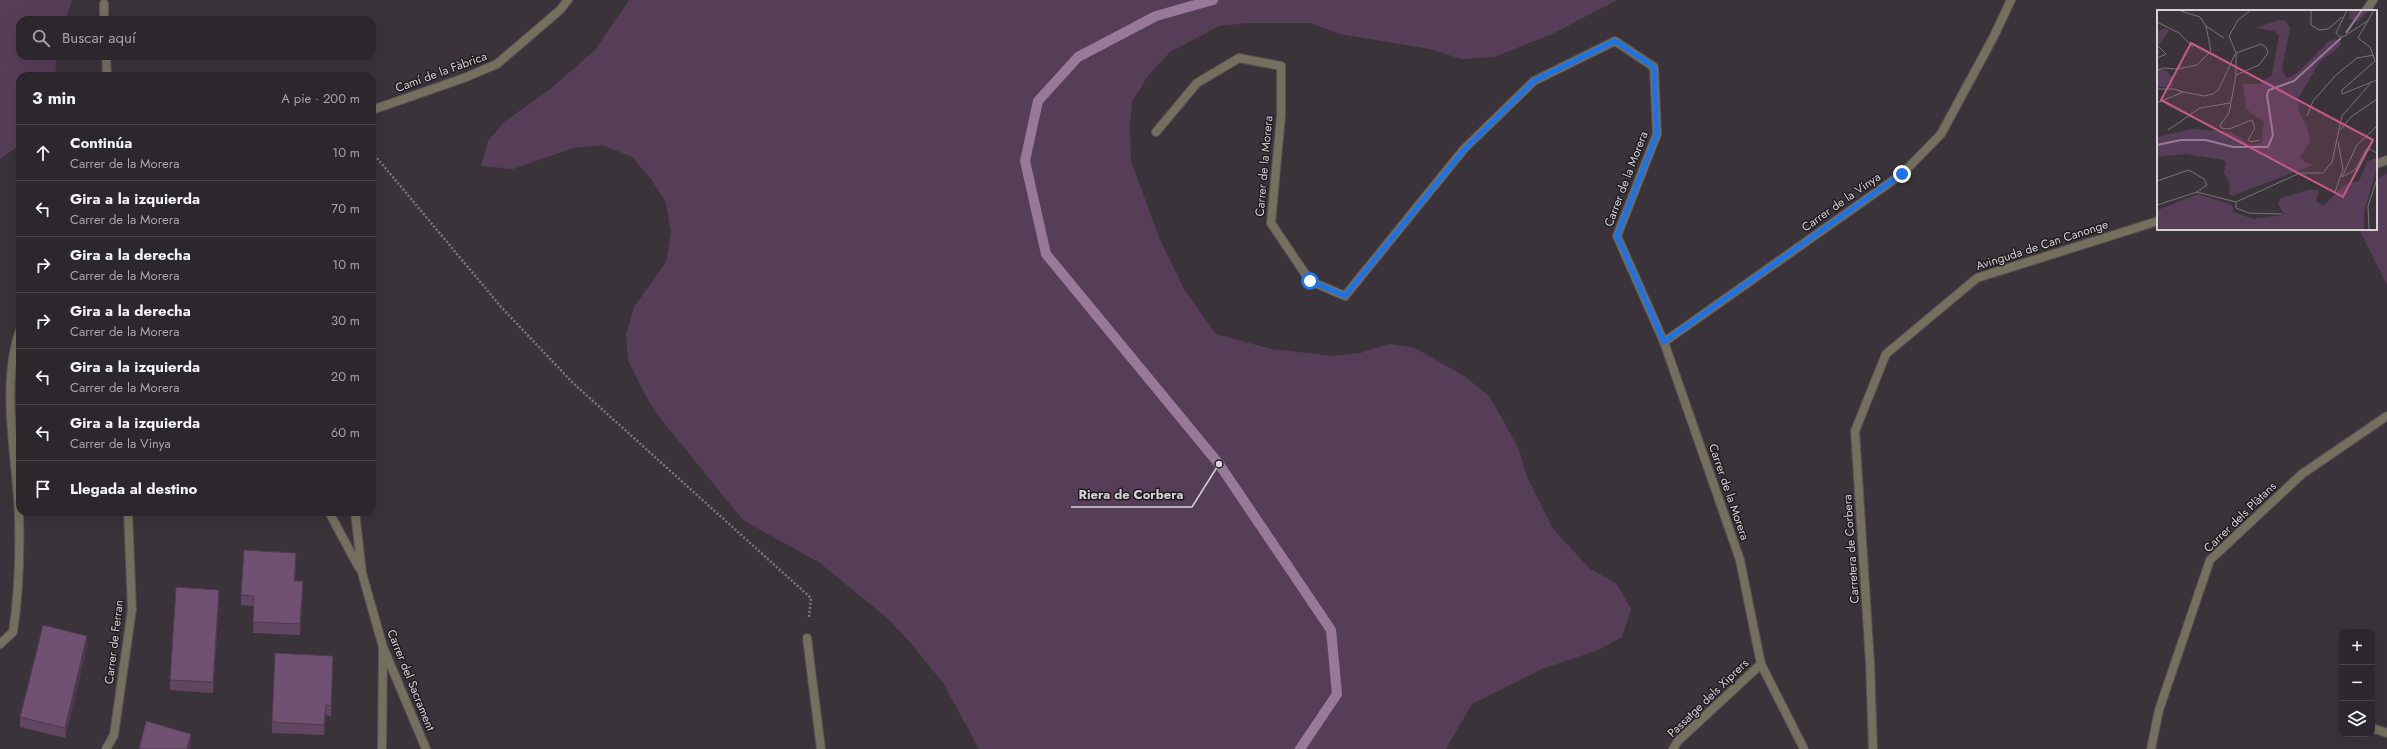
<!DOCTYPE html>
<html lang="es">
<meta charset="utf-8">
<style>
:root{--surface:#2c272c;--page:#383338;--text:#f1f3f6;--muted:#a6a5a9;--line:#484448}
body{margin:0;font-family:Jost,sans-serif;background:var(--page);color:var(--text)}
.controls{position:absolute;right:12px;bottom:12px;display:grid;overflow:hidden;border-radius:8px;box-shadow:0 4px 16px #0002}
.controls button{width:36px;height:36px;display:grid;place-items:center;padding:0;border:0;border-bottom:1px solid var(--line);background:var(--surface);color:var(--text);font:20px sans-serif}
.stop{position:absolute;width:12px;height:12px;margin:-9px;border:3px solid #1a73e8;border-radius:50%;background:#fff}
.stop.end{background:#1a73e8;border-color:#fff;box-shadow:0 1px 4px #0008}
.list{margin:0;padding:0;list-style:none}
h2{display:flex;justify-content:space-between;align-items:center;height:52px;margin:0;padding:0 16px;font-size:17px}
h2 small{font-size:13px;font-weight:400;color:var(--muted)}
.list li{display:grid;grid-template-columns:26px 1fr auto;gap:12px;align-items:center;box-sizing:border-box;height:56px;padding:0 16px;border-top:1px solid var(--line)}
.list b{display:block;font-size:15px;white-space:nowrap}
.list p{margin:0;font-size:13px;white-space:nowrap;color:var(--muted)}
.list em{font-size:13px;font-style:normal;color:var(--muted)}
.icon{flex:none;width:22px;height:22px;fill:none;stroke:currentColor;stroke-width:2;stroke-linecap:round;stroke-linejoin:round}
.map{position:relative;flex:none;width:2387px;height:749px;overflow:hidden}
.search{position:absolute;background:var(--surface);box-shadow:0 4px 16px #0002;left:16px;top:16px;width:360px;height:44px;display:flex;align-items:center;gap:10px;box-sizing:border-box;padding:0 14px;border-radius:12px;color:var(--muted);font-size:15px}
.panel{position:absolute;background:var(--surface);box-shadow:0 4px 16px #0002;left:16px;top:72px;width:360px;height:444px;border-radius:12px}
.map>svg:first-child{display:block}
.green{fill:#573e58}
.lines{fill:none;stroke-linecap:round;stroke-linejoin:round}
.stream{stroke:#99799a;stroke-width:10}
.street-casing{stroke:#565056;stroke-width:10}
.path{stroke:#7c777c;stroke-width:2.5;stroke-dasharray:2 2;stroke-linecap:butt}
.street{stroke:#756f5d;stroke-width:8}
.wall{fill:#604661}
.shaded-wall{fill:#4e394f}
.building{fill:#705171;stroke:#4e394f}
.route{stroke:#1a73e8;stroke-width:5}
.labels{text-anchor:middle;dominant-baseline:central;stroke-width:3;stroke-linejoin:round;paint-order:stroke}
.street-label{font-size:12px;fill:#d6d2d6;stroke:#1f1c1f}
.inset-river{fill:none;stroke:#99799a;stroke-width:2}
.inset-road{fill:none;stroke:#787378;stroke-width:1}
.view{fill:#c95986;fill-opacity:0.15;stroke:#c95986;stroke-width:2}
.inset-edge{fill:none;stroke:#d6d2d6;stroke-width:2}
.leader{fill:none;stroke:#d6d2d6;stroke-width:1.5}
.callout-dot{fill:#d6d2d6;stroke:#1f1c1f;stroke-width:1.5}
.callout-label{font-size:13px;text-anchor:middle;font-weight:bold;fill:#d6d2d6;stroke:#1f1c1f;stroke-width:3;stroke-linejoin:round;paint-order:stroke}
</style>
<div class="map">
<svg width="2387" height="749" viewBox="0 0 2387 749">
<rect width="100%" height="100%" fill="#3a343a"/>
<g class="green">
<polygon points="0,0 72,0 65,20 20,20 20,56 57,56 55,76 20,76 20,145 0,159"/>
<polygon points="629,0 1617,0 1552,34 1494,57 1461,59 1430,49 1340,34 1310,23 1248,23 1219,26 1170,52 1147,77 1132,102 1130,127 1131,161 1160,240 1185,291 1216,334 1271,349 1333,356 1360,353 1389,344 1415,348 1464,376 1489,396 1504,422 1519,450 1527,477 1553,529 1590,569 1616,583 1631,609 1622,637 1598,650 1542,669 1472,704 1446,749 979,749 944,684 909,641 887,618 820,563 743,520 656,413 641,387 628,360 626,334 634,307 666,262 671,234 666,202 651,179 632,157 603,145 573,148 513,169 481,166 488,141 505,121 549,90 595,50"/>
<polygon points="2387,173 2387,285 2359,229 2376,229 2376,179"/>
</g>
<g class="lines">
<polyline class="stream" points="1213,0 1156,16 1078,57 1038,101 1025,161 1046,254 1219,464 1331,630 1337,694 1300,749"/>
<g class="street-casing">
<g id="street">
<polyline points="104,4 104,20"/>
<polyline points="2366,11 2373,0"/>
<polyline points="106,56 107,76"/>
<polyline points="372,110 464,78 497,64 560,10 568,0"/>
<polyline points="1156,132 1197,83 1239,58 1281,66 1281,116 1271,223 1310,281 1345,296 1464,149 1534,81 1615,41 1654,67 1657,134 1617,236 1664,342 1740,560 1761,664 1804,749"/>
<polyline points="2376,164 2387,160"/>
<polyline points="1664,342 1902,174 1941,134 1993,38 2011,0"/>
<polyline points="329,512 359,568"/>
<polyline points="355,512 362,573 383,647 426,749"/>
<polyline points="807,638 821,749"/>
<path d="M 0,644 L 13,632 C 19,594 20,555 19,517 C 17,458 0,386 20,330"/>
<polyline points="2372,728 2387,733"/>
<polyline points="106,749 114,735 132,609 128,512"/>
<polyline points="382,749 383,650"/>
<polyline points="1673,749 1678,741 1761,664"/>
<polyline points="1873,749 1870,663 1855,431 1886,354 1977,278 2158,221"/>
<polyline points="2151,749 2159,710 2210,560 2302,474 2387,416"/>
</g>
</g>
<polyline class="path" points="372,152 502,308 573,383 811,598 809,617"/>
<use href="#street" class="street"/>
</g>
<g class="wall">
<polygon points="296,563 295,581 303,592 300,635 253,633 254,606 241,605 241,595"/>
<polygon points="219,600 213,693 170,690 170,680"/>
<polygon points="87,646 65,738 20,727 20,717"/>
<polygon points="333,666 331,717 326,715 324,735 272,733 272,722"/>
</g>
<g class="shaded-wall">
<polygon points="296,553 296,563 294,591 294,581"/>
<polygon points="303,581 303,592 300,635 300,624"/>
<polygon points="219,590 219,600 213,693 213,682"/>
<polygon points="87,636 87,646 65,738 65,728"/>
<polygon points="333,656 333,666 331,717 331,706"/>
<polygon points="326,705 326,715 324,735 324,725"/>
<polygon points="191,734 191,744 190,749 187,749"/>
</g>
<g class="building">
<polygon points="244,550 296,553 294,581 303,581 300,624 253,622 254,596 241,595"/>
<polygon points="176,587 219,590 213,682 170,680"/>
<polygon points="43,625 87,636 65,728 20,717"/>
<polygon points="275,653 333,656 331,706 326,705 324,725 272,722"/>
<polygon points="146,721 191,734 187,749 139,749"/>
</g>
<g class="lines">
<polyline class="route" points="1310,281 1345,296 1464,150 1534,81 1615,41 1654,67 1657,134 1617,236 1664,342 1902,174"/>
</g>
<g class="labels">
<g class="street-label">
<text transform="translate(441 72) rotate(-20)">Camí de la Fàbrica</text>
<text transform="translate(1264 166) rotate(-85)">Carrer de la Morera</text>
<text transform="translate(1626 179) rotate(-69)">Carrer de la Morera</text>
<text transform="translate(1841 202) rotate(-35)">Carrer de la Vinya</text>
<text transform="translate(2042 245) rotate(-18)">Avinguda de Can Canonge</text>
<text transform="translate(1729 492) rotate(71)">Carrer de la Morera</text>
<text transform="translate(2240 517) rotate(-44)">Carrer dels Plàtans</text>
<text transform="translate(1851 549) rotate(-94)">Carretera de Corbera</text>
<text transform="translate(114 642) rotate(-83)">Carrer de Ferran</text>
<text transform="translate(411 680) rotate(68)">Carrer del Sacrament</text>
<text transform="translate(1708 698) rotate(-44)">Passatge dels Xiprers</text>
</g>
</g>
<g transform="translate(2157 10)">
<rect width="220" height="220" fill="#3a343a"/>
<path d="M 193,0 L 212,0 L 201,12 L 192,9 ZM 122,10 L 129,11 L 133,18 L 125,57 L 126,63 L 131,68 L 140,63 L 171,32 L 178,29 L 184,32 L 181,38 L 163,51 L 141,89 L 142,101 L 150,117 L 153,131 L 143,147 L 146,151 L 156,155 L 75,186 L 72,183 L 73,174 L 67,162 L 69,153 L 67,150 L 28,144 L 0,147 L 0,127 L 35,119 L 74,122 L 94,135 L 104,133 L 107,112 L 89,99 L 86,74 L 102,74 L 115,65 L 122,26 L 117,21 L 98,18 ZM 8,18 L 12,20 L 0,38 L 3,41 L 0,45 L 0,22 ZM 0,50 L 3,59 L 9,60 L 16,68 L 15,77 L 0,77 ZM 220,147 L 220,158 L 207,202 L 207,220 L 0,220 L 1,200 L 41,184 L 75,195 L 77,202 L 96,209 L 127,205 L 121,193 L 124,188 L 151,180 L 162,180 L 159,191 L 166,196 L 187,175 L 202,171 L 210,152 Z" fill="#573e58"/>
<path class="inset-river" d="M 189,23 L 205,0M 0,135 L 24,130 L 49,130 L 76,137 L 111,137 L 116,125 L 110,85 L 112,80 L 137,71 L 184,28"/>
<path class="inset-road" d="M 21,0 L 43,7 L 49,16 L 67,28M 154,0 L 154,15 L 162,20 L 171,19 L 185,7M 190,0 L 179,23 L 182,26 L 186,27 L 212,10M 217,0 L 201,28 L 213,37 L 218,51 L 185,80 L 185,84 L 220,70M 0,12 L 22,23 L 36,37M 72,26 L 79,43 L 79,65 L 72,103 L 63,115 L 64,118 L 72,119 L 95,110 L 98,118 L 91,130 L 94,132 L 103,130M 72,26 L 81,10 L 94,0M 0,35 L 9,44 L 0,48M 0,61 L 6,58 L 20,59 L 40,55 L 54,41 L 49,16M 79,65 L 102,55 L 111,43 L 109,37 L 104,34 L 79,43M 0,79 L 17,79 L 26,82M 0,93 L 26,82 L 47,86 L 56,84 L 62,79 L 78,44M 150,106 L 156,91 L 179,65 L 200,48 L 217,45M 184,119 L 194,107 L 220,89M 11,120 L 43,98 L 73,93M 185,167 L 200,135 L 220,116M 185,167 L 198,160 L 210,138 L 220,143M 0,171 L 32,160 L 47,169 L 50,175 L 40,182 L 0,195M 40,182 L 79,192 L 143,163 L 166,163 L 175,152 L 185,106 L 213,74M 178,182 L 186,159 L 181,132M 79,192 L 79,198 L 92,203 L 125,204M 212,220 L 211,196 L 220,169"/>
<path class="view" d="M 34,33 L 216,130 L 186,187 L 4,90 Z"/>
<rect width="220" height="220" class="inset-edge"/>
</g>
<path class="leader" d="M1219 464L1192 507H1071"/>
<circle class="callout-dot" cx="1219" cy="464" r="4"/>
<g class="callout-label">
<text x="1131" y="499">Riera de Corbera</text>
</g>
</svg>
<div class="controls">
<button>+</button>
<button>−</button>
<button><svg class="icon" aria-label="layers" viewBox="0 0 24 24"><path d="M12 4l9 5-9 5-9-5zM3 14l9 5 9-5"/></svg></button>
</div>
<div class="stop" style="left:1310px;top:281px"></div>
<div class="stop end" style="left:1902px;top:174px"></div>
<div class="search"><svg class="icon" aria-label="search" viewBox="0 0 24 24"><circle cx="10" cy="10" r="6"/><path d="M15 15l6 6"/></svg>Buscar aquí</div>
<section class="panel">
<h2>3 min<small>A pie · 200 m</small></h2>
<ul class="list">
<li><svg class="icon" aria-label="ahead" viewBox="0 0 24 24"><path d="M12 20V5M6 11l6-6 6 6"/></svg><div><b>Continúa</b><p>Carrer de la Morera</p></div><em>10 m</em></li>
<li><svg class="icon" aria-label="left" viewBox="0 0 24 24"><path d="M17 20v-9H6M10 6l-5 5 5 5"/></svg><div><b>Gira a la izquierda</b><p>Carrer de la Morera</p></div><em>70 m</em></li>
<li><svg class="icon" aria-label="right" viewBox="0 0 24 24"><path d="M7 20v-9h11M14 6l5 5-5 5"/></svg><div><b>Gira a la derecha</b><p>Carrer de la Morera</p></div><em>10 m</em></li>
<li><svg class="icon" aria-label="right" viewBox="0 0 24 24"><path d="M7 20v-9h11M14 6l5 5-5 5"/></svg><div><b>Gira a la derecha</b><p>Carrer de la Morera</p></div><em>30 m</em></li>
<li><svg class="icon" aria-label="left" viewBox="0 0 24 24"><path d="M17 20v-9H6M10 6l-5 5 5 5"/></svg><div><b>Gira a la izquierda</b><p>Carrer de la Morera</p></div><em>20 m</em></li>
<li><svg class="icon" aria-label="left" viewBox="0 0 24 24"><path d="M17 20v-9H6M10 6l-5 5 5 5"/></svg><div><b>Gira a la izquierda</b><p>Carrer de la Vinya</p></div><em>60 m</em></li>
<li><svg class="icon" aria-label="arrive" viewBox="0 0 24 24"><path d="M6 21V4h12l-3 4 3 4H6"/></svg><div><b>Llegada al destino</b></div></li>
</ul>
</section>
</div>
